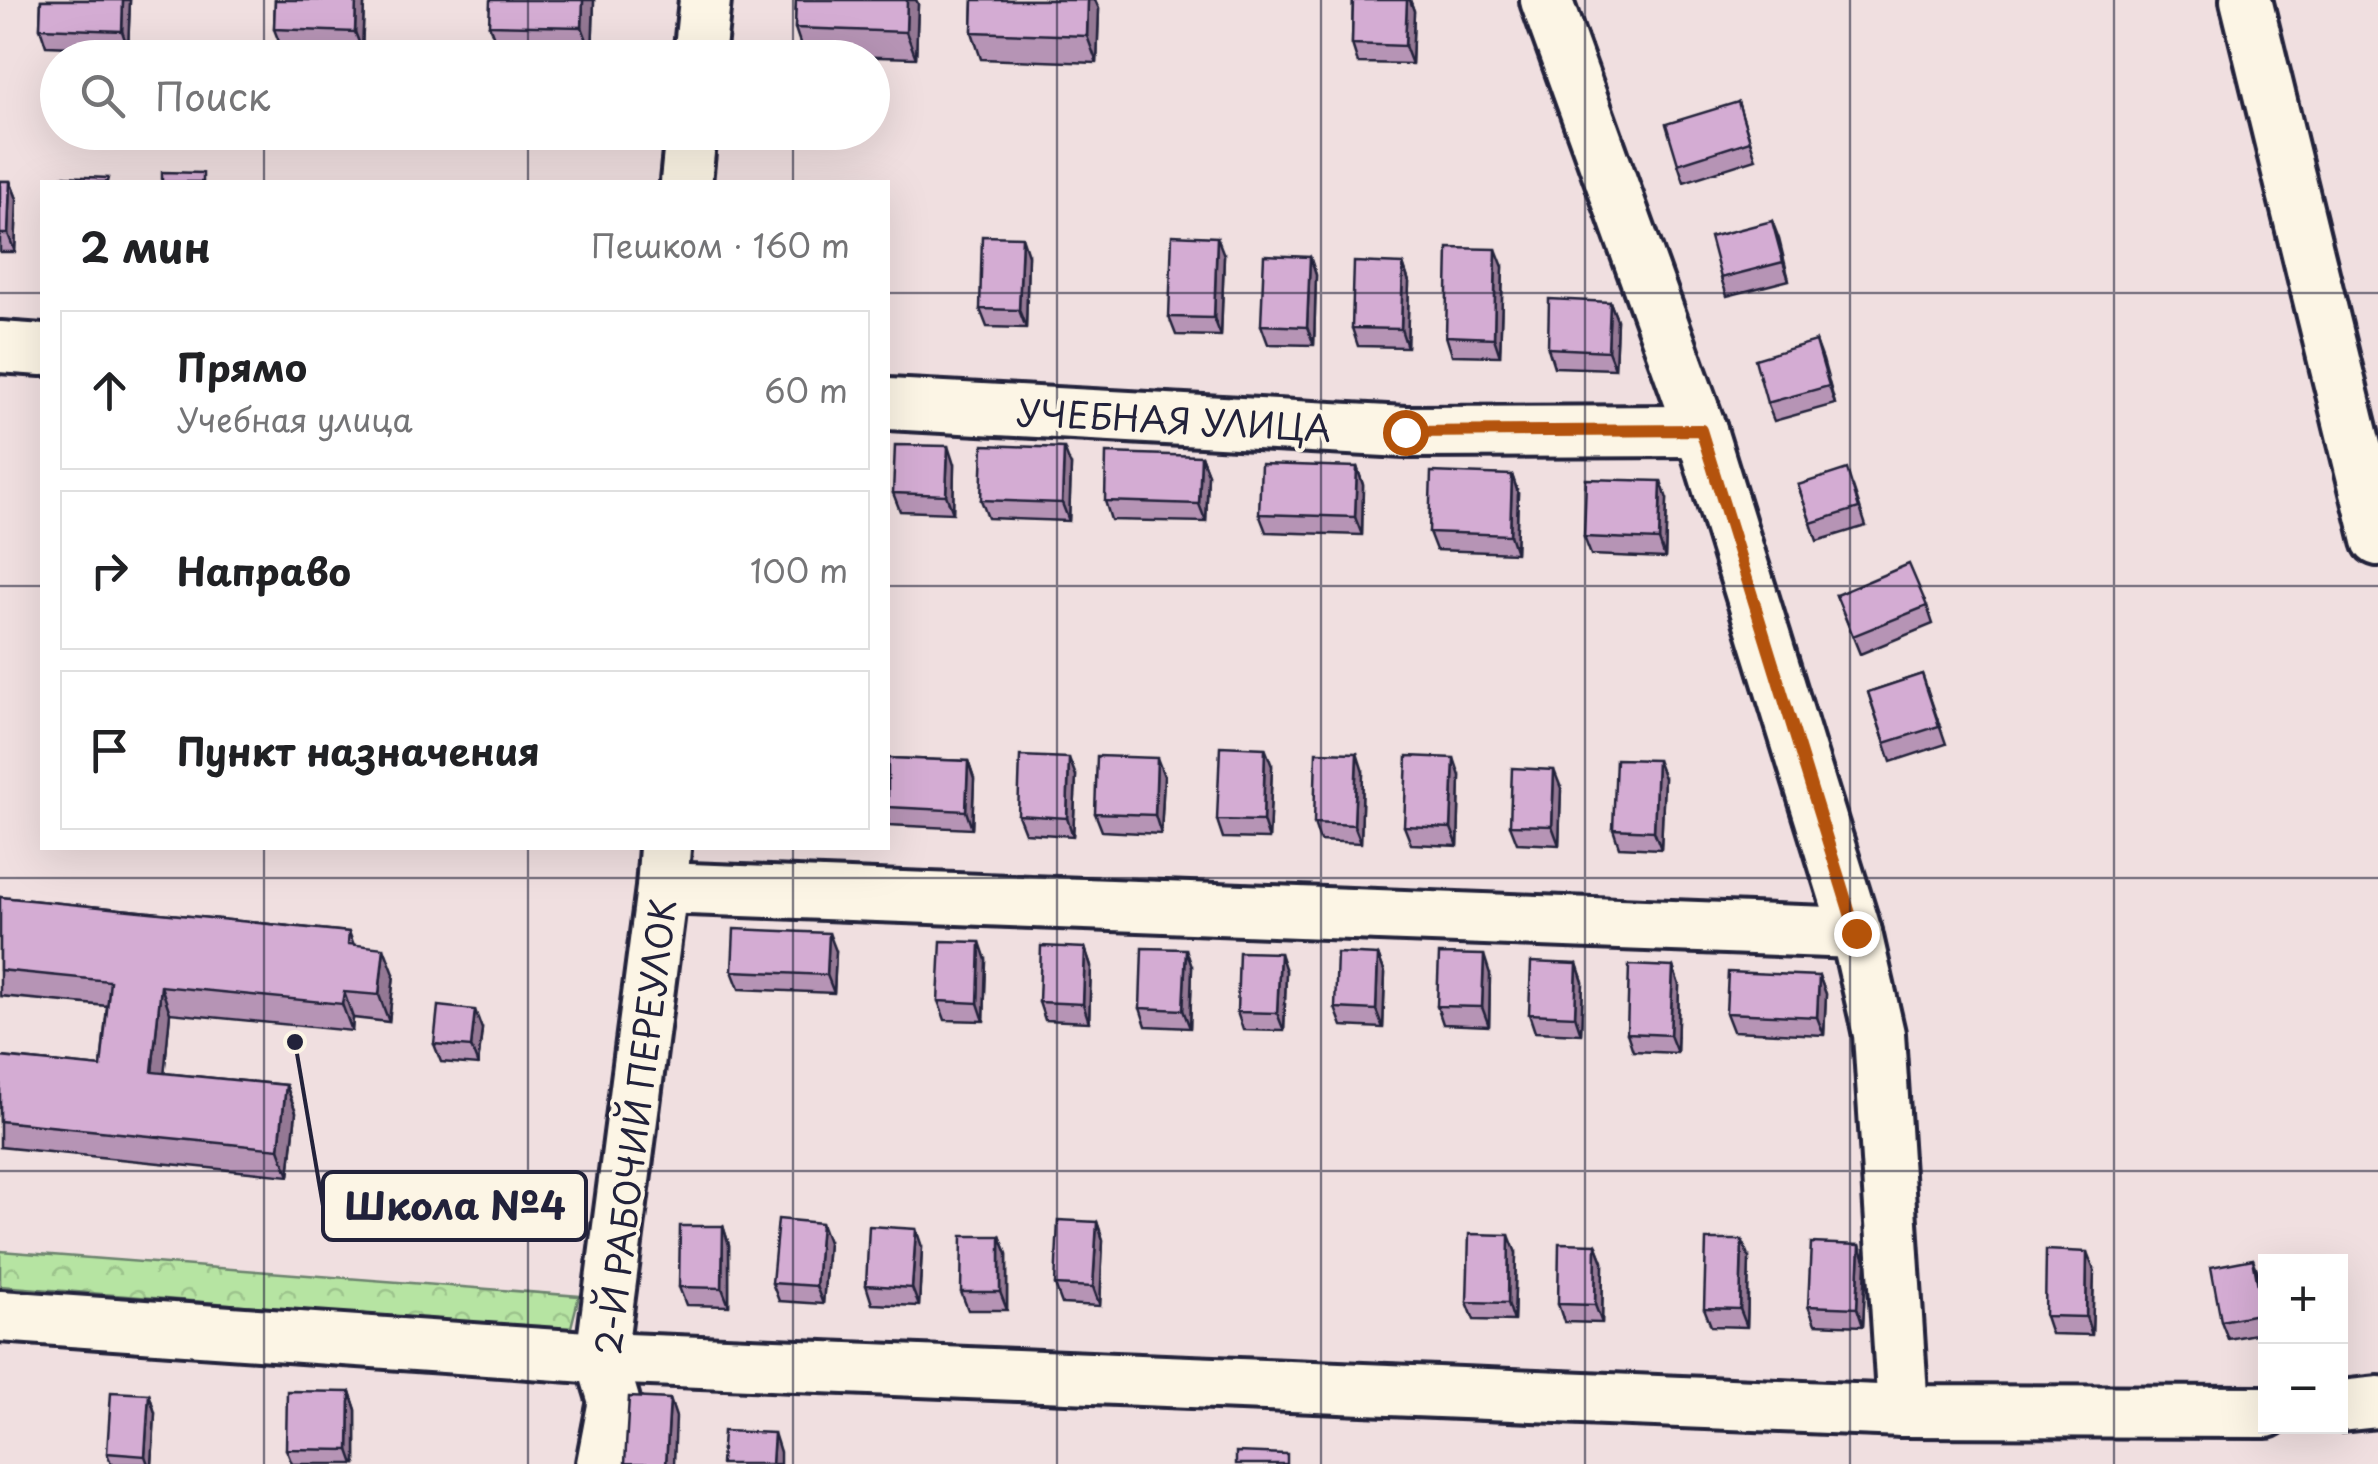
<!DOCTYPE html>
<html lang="ru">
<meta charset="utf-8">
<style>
:root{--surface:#fff;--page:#f2f2f2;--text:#202124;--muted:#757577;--line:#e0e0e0}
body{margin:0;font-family:"Playpen Sans",sans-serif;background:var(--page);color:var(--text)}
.controls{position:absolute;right:30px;bottom:30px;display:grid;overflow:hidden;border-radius:0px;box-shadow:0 10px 40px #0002}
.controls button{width:90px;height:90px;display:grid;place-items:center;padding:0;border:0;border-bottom:2px solid var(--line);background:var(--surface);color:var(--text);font:50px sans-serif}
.stop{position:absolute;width:30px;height:30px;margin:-22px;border:8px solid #b45309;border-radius:50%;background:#fff}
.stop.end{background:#b45309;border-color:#fff;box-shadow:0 2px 10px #0008}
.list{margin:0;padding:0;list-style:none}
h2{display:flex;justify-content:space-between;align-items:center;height:130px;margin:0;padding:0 40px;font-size:42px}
h2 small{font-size:32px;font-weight:400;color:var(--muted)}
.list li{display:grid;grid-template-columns:65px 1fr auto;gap:30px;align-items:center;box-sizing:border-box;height:160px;margin:0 20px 20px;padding:0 20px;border:2px solid var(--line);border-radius:0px}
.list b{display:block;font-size:38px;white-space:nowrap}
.list p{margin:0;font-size:32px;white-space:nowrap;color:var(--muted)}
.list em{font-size:32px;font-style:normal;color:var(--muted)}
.icon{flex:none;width:55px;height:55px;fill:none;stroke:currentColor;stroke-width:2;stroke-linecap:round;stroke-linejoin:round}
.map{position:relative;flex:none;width:2378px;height:1464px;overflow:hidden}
.search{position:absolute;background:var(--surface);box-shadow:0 10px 40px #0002;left:40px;top:40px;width:850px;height:110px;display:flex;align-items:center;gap:25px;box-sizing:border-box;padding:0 35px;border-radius:55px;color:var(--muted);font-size:38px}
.panel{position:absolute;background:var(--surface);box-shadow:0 10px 40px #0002;left:40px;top:180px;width:850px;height:670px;border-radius:0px}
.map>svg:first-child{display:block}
.forest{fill:url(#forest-crowns);stroke:#6c836e;stroke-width:2.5}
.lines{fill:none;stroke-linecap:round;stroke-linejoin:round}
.minor-casing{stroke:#22223b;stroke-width:58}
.minor{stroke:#fcf5e5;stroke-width:50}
.wall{fill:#b694b5;stroke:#22223b;stroke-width:2.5}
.shaded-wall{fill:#947894;stroke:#22223b;stroke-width:2.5}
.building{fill:#d4acd3;stroke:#22223b;stroke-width:2.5}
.route{stroke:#b45309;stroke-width:12}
.grid{fill:none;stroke:#22223b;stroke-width:2.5;stroke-opacity:0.55}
.labels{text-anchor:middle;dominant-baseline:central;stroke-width:8;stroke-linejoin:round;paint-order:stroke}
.street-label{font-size:35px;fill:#22223b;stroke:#fcf5e5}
.leader{fill:none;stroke:#22223b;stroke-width:4}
.callout-dot{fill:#22223b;stroke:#fcf5e5;stroke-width:4}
.callout{fill:#fcf5e5;stroke:#22223b;stroke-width:4}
.callout-label{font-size:38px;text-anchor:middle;font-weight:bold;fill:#22223b}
</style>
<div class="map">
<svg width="2378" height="1464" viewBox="0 0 2378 1464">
<defs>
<pattern id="forest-crowns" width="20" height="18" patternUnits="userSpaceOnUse" patternTransform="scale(2.5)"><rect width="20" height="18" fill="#b6e4a2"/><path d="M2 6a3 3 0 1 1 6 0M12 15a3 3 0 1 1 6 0" fill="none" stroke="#9cc38c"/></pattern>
</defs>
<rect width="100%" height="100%" fill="#f0dfe0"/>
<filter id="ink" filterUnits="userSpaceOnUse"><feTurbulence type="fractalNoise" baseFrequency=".01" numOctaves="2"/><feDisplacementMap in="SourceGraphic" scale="20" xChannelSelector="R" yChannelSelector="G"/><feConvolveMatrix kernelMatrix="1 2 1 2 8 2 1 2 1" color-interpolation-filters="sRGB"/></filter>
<g filter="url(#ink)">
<polygon class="forest" points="0,1251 579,1296 570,1331 0,1286"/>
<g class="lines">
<g class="minor-casing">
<g id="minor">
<polyline points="1546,0 1701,431 1856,933 1879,1034 1903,1411"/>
<polyline points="2246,0 2378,540"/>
<polyline points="699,58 705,0"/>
<polyline points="686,182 691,132"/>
<polyline points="0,347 42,350"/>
<polyline points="888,404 1405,432 1701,431"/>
<polyline points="662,888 1856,933"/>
<polyline points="0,1316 601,1358 1903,1411 2266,1412"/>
<polyline points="2340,1406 2378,1402"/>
<polyline points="602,1464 614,1401 601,1358 662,888 665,848"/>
</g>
</g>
<use href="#minor" class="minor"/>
</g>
<g class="wall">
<polygon points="41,0 130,0 128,49 46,46 40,28"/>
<polygon points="275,0 362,0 364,4 362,50 281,47 274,29"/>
<polygon points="594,0 592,54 499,51 489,25"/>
<polygon points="796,0 916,0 918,4 916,58 804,55 795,28"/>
<polygon points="973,0 1095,0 1099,9 1097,63 981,59 972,32"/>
<polygon points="1353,0 1410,0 1414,11 1412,64 1358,63 1352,44"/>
<polygon points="1738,102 1756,159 1684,182 1678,164"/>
<polygon points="0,181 10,181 17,199 15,252 0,252"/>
<polygon points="1772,221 1789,280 1727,296 1721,278"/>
<polygon points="1028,255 1026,328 987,327 980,309"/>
<polygon points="1224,255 1221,336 1176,335 1169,317"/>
<polygon points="1310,257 1316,275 1314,345 1268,344 1261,325"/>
<polygon points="1403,264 1409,282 1407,347 1358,346 1352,328"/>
<polygon points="1503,267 1500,356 1452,355 1446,336"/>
<polygon points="1610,302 1617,320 1615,369 1554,367 1548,348"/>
<polygon points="1816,341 1835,404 1774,421 1767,403"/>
<polygon points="1201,456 1208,474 1206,522 1111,520 1105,501"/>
<polygon points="954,465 953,513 900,511 893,493"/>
<polygon points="1071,466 1069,521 988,518 981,500"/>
<polygon points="1357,467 1363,485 1362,535 1266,532 1259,514"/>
<polygon points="1512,475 1518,493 1516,553 1436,550 1429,532"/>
<polygon points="1798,485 1853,487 1866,526 1817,541"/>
<polygon points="1667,499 1665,558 1591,555 1584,537"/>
<polygon points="1836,595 1927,606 1933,624 1860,654"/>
<polygon points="1922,674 1946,744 1891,762 1868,692"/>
<polygon points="888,758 968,761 974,779 972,829 888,825"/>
<polygon points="1272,766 1269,839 1223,838 1217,820"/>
<polygon points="1363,772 1361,843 1320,841 1314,823"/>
<polygon points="1076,776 1073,836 1025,833 1018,815"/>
<polygon points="1164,776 1161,834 1102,831 1095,813"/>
<polygon points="1460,776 1458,846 1411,844 1404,826"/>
<polygon points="1664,778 1661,849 1619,847 1613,829"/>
<polygon points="1561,788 1559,845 1517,843 1510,825"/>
<polygon points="0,897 349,932 354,945 394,974 389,1022 353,1018 352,1031 170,1013 164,1073 286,1085 296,1112 289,1176 0,1147 0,1057 101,1067 107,1006 0,996"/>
<polygon points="1085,948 1091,966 1089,1022 1045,1020 1039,1002"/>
<polygon points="836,951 834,993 739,989 732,971"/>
<polygon points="1378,955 1385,973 1383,1028 1342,1026 1335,1008"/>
<polygon points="986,960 984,1021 945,1020 938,1001"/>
<polygon points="1577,964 1583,982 1581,1034 1535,1032 1529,1014"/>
<polygon points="1192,967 1190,1028 1146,1026 1140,1008"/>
<polygon points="1673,967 1679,985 1677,1053 1633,1051 1627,1033"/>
<polygon points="1286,971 1284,1031 1243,1030 1237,1012"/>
<polygon points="1490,974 1489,1026 1443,1024 1437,1006"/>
<polygon points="1819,976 1826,994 1824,1035 1733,1031 1726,1013"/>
<polygon points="482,1029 478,1065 441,1062 434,1044"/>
<polygon points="1097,1222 1103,1240 1100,1306 1062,1304 1055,1285"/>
<polygon points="723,1226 729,1245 729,1306 686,1305 679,1287"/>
<polygon points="1000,1236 1007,1254 1007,1310 968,1310 961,1292"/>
<polygon points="828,1242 823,1304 779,1301 772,1283"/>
<polygon points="1596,1244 1603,1262 1602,1323 1564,1322 1558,1304"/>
<polygon points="922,1247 919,1306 872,1304 866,1285"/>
<polygon points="1516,1253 1514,1321 1474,1320 1467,1302"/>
<polygon points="1749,1258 1747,1327 1711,1326 1704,1308"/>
<polygon points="1866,1263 1863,1326 1815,1324 1808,1306"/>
<polygon points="2094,1270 2092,1335 2051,1334 2045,1316"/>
<polygon points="2260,1277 2266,1308 2266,1332 2228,1339 2221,1321"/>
<polygon points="350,1392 356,1410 356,1464 292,1464 286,1449"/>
<polygon points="149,1394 155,1413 152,1464 111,1464 107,1453"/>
</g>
<g class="shaded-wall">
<polygon points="123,0 130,0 128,49 122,31"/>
<polygon points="356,0 362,0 364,4 362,50 355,32"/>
<polygon points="583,0 594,0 592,54 582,27"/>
<polygon points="907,0 916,0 918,4 916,58 906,32"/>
<polygon points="1088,0 1095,0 1099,9 1097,63 1087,36"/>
<polygon points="1407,0 1410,0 1414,11 1412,64 1405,46"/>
<polygon points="10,181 17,199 15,252 8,234"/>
<polygon points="1772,221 1779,239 1789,280 1783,262"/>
<polygon points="1022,237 1028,255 1026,328 1019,310"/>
<polygon points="1217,237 1224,255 1221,336 1214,318"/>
<polygon points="1496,249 1503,267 1500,356 1494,338"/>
<polygon points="1310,257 1316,275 1314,345 1307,327"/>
<polygon points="1403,264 1409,282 1407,347 1401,329"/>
<polygon points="1610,302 1617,320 1615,369 1608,351"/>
<polygon points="1816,341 1823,360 1835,404 1829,386"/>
<polygon points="948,446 954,465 953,513 946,495"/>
<polygon points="1064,448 1071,466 1069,521 1062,503"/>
<polygon points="1201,456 1208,474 1206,522 1199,504"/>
<polygon points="1357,467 1363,485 1362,535 1355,517"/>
<polygon points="1512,475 1518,493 1516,553 1510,535"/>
<polygon points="1661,481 1667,499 1665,558 1659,540"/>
<polygon points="1265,748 1272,766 1269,839 1263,821"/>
<polygon points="1357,753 1363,772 1361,843 1354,825"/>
<polygon points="1069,758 1076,776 1073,836 1067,818"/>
<polygon points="1157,758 1164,776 1161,834 1155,815"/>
<polygon points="1454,758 1460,776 1458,846 1451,828"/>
<polygon points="1657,760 1664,778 1661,849 1654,831"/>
<polygon points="968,761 974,779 972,829 966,811"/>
<polygon points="1554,770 1561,788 1559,845 1552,826"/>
<polygon points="829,933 836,951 834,993 827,975"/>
<polygon points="980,942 986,960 984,1021 978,1003"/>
<polygon points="384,948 394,974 389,1022 379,995"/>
<polygon points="1085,948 1091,966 1089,1022 1083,1004"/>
<polygon points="1186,949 1192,967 1190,1028 1183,1010"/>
<polygon points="1280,953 1286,971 1284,1031 1277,1013"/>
<polygon points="1378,955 1385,973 1383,1028 1376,1010"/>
<polygon points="1484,955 1490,974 1489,1026 1482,1007"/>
<polygon points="1577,964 1583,982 1581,1034 1575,1016"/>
<polygon points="1673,967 1679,985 1677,1053 1670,1035"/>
<polygon points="1819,976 1826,994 1824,1035 1817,1017"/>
<polygon points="161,986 170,1013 162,1098 152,1072"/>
<polygon points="344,992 353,1018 352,1031 342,1004"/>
<polygon points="475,1010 482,1029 478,1065 471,1047"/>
<polygon points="286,1085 296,1112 289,1176 279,1149"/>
<polygon points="1097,1222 1103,1240 1100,1306 1093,1287"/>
<polygon points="821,1223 828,1242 823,1304 816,1286"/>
<polygon points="723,1226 729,1245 729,1306 722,1288"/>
<polygon points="916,1229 922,1247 919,1306 912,1288"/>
<polygon points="1509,1235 1516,1253 1514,1321 1508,1303"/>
<polygon points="1000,1236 1007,1254 1007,1310 1000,1292"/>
<polygon points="1742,1240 1749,1258 1747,1327 1740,1309"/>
<polygon points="1596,1244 1603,1262 1602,1323 1595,1305"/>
<polygon points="1860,1245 1866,1263 1863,1326 1857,1308"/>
<polygon points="2087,1252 2094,1270 2092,1335 2086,1317"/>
<polygon points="2253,1259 2260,1277 2266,1308 2266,1319"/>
<polygon points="350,1392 356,1410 356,1464 354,1464 349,1450"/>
<polygon points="149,1394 155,1413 152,1464 148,1464 145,1456"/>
<polygon points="670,1399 676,1417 674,1464 666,1464"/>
<polygon points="774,1433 780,1452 780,1464 772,1464"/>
</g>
<g class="building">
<polygon points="41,0 123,0 122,31 40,28"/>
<polygon points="275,0 356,0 355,32 274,29"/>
<polygon points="490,0 583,0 582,27 489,25"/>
<polygon points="796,0 907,0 906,32 795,28"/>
<polygon points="973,0 1088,0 1087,36 972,32"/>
<polygon points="1353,0 1407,0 1405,46 1352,44"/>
<polygon points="1738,102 1750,141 1678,164 1666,124"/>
<polygon points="162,172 203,173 203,182 162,182"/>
<polygon points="62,176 108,178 107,182 62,182"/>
<polygon points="0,181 10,181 8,234 0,234"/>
<polygon points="1772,221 1783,262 1721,278 1710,237"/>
<polygon points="1172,235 1217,237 1214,318 1169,317"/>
<polygon points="982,236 1022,237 1019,310 980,309"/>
<polygon points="1448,248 1496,249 1494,338 1446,336"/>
<polygon points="1264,255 1310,257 1307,327 1261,325"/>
<polygon points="1354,262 1403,264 1401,329 1352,328"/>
<polygon points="1549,299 1610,302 1608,351 1548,348"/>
<polygon points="1816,341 1829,386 1767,403 1755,359"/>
<polygon points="895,445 948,446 946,495 893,493"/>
<polygon points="983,445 1064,448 1062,503 981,500"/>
<polygon points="1106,453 1201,456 1199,504 1105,501"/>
<polygon points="1261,464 1357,467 1355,517 1259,514"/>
<polygon points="1847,469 1859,508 1811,523 1798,485"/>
<polygon points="1431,472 1512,475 1510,535 1429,532"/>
<polygon points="1586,479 1661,481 1659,540 1584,537"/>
<polygon points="1909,564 1927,606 1853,636 1836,595"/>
<polygon points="1922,674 1939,726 1885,743 1868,692"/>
<polygon points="1220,746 1265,748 1263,821 1217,820"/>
<polygon points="1316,752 1357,753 1354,825 1314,823"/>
<polygon points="1020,756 1069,758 1067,818 1018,815"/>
<polygon points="1097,756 1157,758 1155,815 1095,813"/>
<polygon points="1407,756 1454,758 1451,828 1404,826"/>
<polygon points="888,758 968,761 966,811 888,807"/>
<polygon points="1616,759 1657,760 1654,831 1613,829"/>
<polygon points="1512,768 1554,770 1552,826 1510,825"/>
<polygon points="0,897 349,932 348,944 384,948 379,995 344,992 342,1004 161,986 152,1072 286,1085 279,1149 0,1121 0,1057 101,1067 110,981 0,970"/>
<polygon points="734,929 829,933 827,975 732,971"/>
<polygon points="941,941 980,942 978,1003 938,1001"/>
<polygon points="1041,946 1085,948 1083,1004 1039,1002"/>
<polygon points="1142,948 1186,949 1183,1010 1140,1008"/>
<polygon points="1239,952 1280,953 1277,1013 1237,1012"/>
<polygon points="1337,953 1378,955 1376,1010 1335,1008"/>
<polygon points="1439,954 1484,955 1482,1007 1437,1006"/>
<polygon points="1531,962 1577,964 1575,1016 1529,1014"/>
<polygon points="1629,965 1673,967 1670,1035 1627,1033"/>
<polygon points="1728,972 1819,976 1817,1017 1726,1013"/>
<polygon points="438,1006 475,1010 471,1047 434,1044"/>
<polygon points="778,1219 821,1223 816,1286 772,1283"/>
<polygon points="1058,1220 1097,1222 1093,1287 1055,1285"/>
<polygon points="680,1226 723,1226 722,1288 679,1287"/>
<polygon points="869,1226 916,1229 912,1288 866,1285"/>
<polygon points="1469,1234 1509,1235 1508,1303 1467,1302"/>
<polygon points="962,1236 1000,1236 1000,1292 961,1292"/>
<polygon points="1706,1240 1742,1240 1740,1309 1704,1308"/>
<polygon points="1559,1243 1596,1244 1595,1305 1558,1304"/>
<polygon points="1811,1243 1860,1245 1857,1308 1808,1306"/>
<polygon points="2046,1250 2087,1252 2086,1317 2045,1316"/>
<polygon points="2253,1259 2263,1313 2221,1321 2211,1267"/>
<polygon points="287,1391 350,1392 349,1450 286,1449"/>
<polygon points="111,1392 149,1394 145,1456 107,1453"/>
<polygon points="629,1397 670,1399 666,1464 625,1463"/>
<polygon points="723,1431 774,1433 772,1464 721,1464"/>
<polygon points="1236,1452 1287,1454 1287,1464 1236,1464"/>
</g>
</g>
<g class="lines" filter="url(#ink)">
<polyline class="route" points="1405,432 1701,430 1856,933"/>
</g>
<path class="grid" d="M 264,0 L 264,58M 528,0 L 528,58M 793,0 L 793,58M 1057,0 L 1057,1464M 1321,0 L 1321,1464M 1585,0 L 1585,1464M 1850,0 L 1850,1464M 2114,0 L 2114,1464M 264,132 L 264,182M 528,132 L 528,182M 793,132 L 793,182M 0,293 L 42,293M 888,293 L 2378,293M 0,586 L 42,586M 888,586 L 2378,586M 264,848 L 264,1464M 528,848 L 528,1464M 793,848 L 793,1464M 0,878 L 2378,878M 0,1171 L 2378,1171"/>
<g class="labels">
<g class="street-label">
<text transform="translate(1174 419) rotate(3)">УЧЕБНАЯ УЛИЦА</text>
<text transform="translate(634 1127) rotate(-83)">2-Й РАБОЧИЙ ПЕРЕУЛОК</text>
</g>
</g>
<path class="leader" d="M295 1042L323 1206"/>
<circle class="callout-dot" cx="295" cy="1042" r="10"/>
<rect class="callout" x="323" y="1172" width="263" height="68" rx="10"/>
<g class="callout-label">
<text x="455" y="1220">Школа №4</text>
</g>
</svg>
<div class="controls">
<button>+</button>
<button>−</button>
</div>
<div class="stop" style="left:1405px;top:432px"></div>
<div class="stop end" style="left:1856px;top:933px"></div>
<div class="search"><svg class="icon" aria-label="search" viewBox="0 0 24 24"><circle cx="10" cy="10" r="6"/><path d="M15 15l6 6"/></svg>Поиск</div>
<section class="panel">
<h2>2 мин<small>Пешком · 160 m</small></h2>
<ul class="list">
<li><svg class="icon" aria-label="ahead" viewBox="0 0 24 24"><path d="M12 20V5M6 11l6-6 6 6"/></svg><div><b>Прямо</b><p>Учебная улица</p></div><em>60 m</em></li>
<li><svg class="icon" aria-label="right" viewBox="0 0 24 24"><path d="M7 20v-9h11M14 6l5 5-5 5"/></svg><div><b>Направо</b></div><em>100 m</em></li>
<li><svg class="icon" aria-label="arrive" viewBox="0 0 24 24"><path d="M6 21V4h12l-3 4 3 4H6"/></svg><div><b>Пункт назначения</b></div></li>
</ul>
</section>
</div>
